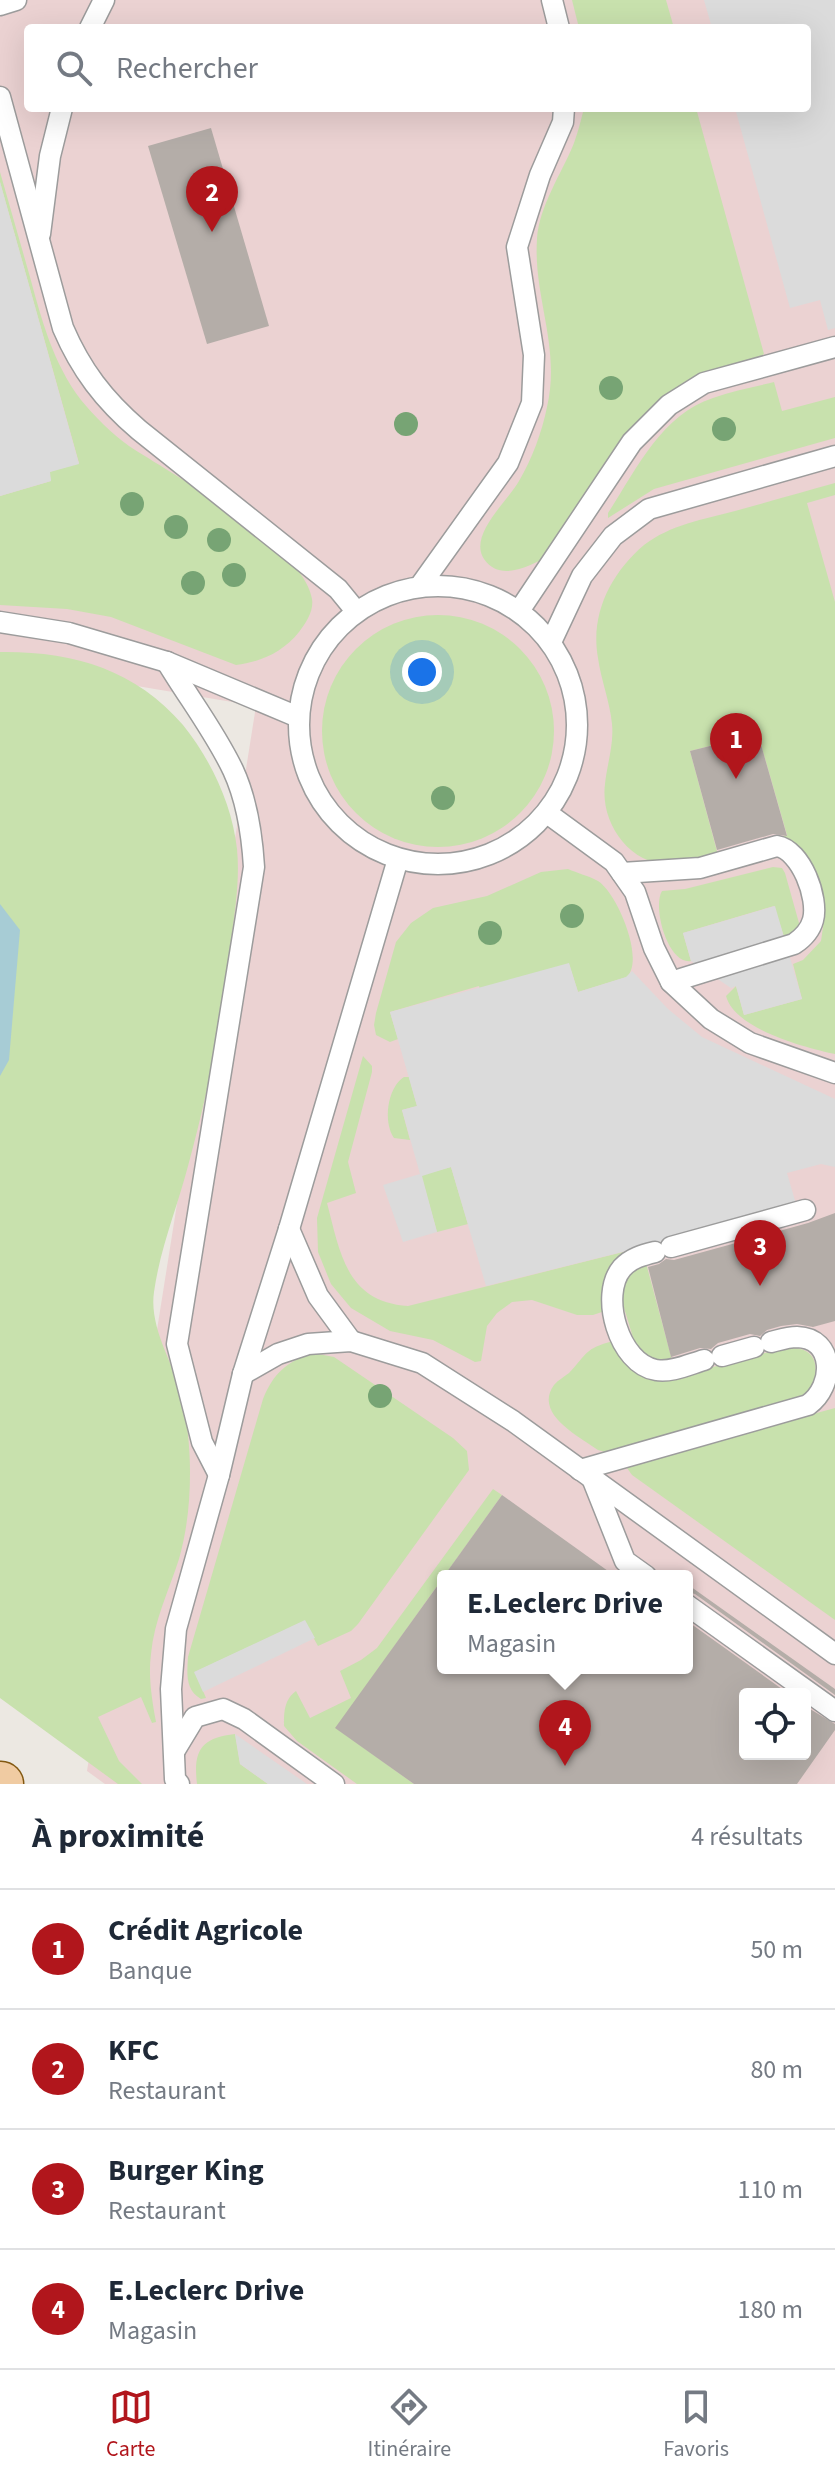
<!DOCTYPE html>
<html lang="fr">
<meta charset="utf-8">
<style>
:root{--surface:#fff;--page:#f6f6f7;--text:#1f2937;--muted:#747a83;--line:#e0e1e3;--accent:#b1161c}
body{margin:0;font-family:"Source Sans 3",sans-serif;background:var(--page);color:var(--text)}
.controls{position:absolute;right:24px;bottom:24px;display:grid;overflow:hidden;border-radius:8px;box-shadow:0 8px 32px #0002}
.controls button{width:72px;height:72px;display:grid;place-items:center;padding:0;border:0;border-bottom:2px solid var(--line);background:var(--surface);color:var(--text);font:40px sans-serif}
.you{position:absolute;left:422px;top:672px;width:28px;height:28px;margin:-20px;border:6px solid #fff;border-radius:50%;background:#1a73e8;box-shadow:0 0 0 12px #1a73e833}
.badge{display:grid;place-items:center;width:52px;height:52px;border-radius:50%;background:var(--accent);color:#fff;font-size:26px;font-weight:700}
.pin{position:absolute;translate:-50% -66px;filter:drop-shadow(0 2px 4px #0008)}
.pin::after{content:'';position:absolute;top:42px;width:28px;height:24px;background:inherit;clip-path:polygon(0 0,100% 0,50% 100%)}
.popup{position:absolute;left:437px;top:1570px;width:256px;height:104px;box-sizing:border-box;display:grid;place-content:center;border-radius:8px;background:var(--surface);filter:drop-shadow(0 2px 6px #0005);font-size:26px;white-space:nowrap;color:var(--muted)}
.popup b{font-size:30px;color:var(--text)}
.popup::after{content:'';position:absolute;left:50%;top:100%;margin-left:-16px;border:16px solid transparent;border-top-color:var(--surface)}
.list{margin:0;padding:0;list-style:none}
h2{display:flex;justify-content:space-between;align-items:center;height:104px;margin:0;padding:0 32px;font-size:34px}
h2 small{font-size:26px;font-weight:400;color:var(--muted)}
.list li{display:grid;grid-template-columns:52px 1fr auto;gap:24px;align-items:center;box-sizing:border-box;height:120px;padding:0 32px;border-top:2px solid var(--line)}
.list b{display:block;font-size:30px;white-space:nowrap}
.list p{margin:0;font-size:26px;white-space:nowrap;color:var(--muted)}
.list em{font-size:26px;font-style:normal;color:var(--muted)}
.icon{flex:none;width:44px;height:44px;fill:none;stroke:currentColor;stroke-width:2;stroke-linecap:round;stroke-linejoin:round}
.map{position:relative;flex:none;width:835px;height:1784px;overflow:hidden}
.search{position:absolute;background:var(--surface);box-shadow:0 8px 32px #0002;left:24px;right:24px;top:24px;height:88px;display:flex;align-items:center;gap:20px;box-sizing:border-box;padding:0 28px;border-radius:8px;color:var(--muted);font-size:30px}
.sheet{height:584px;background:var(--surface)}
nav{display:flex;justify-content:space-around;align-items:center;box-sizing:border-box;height:112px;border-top:2px solid var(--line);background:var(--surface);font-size:22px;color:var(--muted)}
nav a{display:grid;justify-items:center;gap:4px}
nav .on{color:var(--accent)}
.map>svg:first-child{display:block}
.commercial{fill:#ebd2d2;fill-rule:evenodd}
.grass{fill:#c8e1ad}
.parking{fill:#dbdbdb}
.water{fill:#a7ccd5}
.building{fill:#b4ada8}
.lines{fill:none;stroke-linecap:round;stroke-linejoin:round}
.service-casing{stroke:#9c9c9c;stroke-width:23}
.primary-casing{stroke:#825810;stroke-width:47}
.service{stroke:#fff;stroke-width:20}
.primary{stroke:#f0cba2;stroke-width:44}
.tree{fill:#77a474}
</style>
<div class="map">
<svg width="835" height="1784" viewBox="0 0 835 1784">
<rect width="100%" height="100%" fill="#ece8e2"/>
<path class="commercial" d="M 0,0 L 835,0 L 835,1784 L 105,1784 L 87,1771 L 256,706 L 0,663 ZM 28,28 L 807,28 L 807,108 L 28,108 ZM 443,1576 L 687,1576 L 687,1668 L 443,1668 ZM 745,1694 L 805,1694 L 805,1754 L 745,1754 Z"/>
<g class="grass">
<polygon points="572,0 666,0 674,28 579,28"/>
<path d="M 584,108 L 696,108 L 764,354 L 752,362 L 668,395 L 550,555 C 532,565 500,583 484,559 C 468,535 508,501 519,481 C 532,459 542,432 547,407 C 561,347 533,297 537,239 C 539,206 562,173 574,143 C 578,132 581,120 584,108 Z"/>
<path d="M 0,172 C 10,207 20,242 30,277 C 42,321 53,363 81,400 C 95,417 111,433 129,446 C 173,475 304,546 312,599 C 314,611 306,623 299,632 C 283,652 261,662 236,665 L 111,617 L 67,609 L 0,605 L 0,496 L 51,481 L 49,472 L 79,463 L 0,182 Z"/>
<path d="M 774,382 L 782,411 L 835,397 L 835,438 L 654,489 L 608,518 L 608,513 C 636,470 661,415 713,398 C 732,391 754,387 774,382 Z"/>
<path d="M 835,483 L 835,495 L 807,503 L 835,602 L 835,1054 C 803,1047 735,1029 726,996 L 736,986 L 744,1015 L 802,999 L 793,964 L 803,960 L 821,941 L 824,920 L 805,857 L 777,838 L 787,835 L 758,734 L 690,751 L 718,855 C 703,858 686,863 670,864 C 629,865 600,822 605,784 C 607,764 614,745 612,724 C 610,702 601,680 598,658 C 590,614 611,573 644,545 C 670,525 704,519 735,511 C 768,502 802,492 835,483 Z"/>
<circle cx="438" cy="731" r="116"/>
<path d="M 0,652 C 72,651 135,669 183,725 C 211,760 232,804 237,849 C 240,879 235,911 231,941 C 223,1017 208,1093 188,1166 C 177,1208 160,1249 154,1292 C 149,1327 172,1361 181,1393 C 187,1418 190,1447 190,1473 C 190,1502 187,1531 179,1559 C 169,1590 154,1621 151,1654 C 148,1676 152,1700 156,1722 L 152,1723 L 141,1697 L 98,1717 L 119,1761 L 142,1784 L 118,1784 L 0,1698 Z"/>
<path d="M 773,867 L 782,868 L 785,873 L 799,923 L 798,931 L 785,940 L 774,906 L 683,933 L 691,961 C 668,965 652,907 662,891 L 685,889 Z"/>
<path d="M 568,869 C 577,873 589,876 598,881 C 617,893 645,959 627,977 L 578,992 L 569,964 L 488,1017 L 479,986 L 390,1012 L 398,1039 L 390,1042 L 376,1035 L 374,1025 L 376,1013 L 396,942 L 411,923 L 433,908 L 487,896 L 541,872 Z"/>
<path d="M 363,1056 L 372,1066 L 372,1072 L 348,1162 L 356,1193 L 327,1203 C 340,1252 346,1302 408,1306 L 631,1250 C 611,1274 600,1278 605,1311 L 593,1315 L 577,1315 L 532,1300 L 512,1302 L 497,1313 L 487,1326 L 481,1361 L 475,1362 L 433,1340 L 390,1331 L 351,1308 L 331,1284 L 318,1252 L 317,1218 Z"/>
<path d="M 404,1077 L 409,1077 L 417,1106 L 402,1110 L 410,1140 L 394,1138 C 383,1122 387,1088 404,1077 Z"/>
<polygon points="451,1167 468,1224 437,1232 421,1175"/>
<polygon points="646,1263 672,1360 661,1362 648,1357 635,1344 621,1298 626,1277"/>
<path d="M 613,1341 C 621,1365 640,1377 665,1380 L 783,1348 C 815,1345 820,1362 813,1389 L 803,1396 L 605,1452 L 598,1450 C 580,1437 533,1414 554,1385 C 558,1380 564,1377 569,1373 C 588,1353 584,1349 613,1341 Z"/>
<path d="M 313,1353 L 334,1357 L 453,1438 L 467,1451 L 469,1470 L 358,1624 L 351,1631 L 318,1646 L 304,1621 L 195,1672 L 206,1698 L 201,1699 C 185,1690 187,1673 188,1657 L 263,1399 C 273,1374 287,1361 313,1353 Z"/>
<polygon points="835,1408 835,1620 632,1475 627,1468 631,1464"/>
<path d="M 493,1489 L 502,1495 L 336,1728 L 414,1784 L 357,1784 L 297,1741 L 284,1726 C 284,1712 284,1700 296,1691 L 310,1718 L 351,1698 L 340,1671 L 361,1660 L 377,1648 Z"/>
<path d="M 235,1734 L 240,1764 L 268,1784 L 197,1784 C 193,1750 201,1738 235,1734 Z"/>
</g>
<g class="parking">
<polygon points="704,0 835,0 835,328 828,330 820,300 790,308 735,108 807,108 807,28 712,28"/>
<polygon points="0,182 79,464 50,472 51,481 0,496"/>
<polygon points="775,906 802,999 744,1015 736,986 731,988 691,961 683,933"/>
<polygon points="569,963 578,992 626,977 632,971 668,1009 702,1037 835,1099 835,1167 821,1164 787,1173 796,1204 646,1246 486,1286 451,1167 422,1176 437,1232 403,1242 383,1185 420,1174 402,1110 417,1106 390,1012"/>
<polygon points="305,1620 315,1638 203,1692 194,1672"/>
<polygon points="235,1734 307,1784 268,1784 240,1764"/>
</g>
<polygon class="water" points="0,904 20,930 9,1060 0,1076"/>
<g class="building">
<polygon points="211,128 269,326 207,344 148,146"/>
<polygon points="758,734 787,836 773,834 717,850 690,751"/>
<polygon points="835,1213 835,1321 813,1327 797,1324 781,1326 767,1330 760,1336 750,1334 718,1343 711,1349 700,1348 671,1357 648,1267 659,1264 666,1259 674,1260 808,1223"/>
<polygon points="502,1495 615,1576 444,1576"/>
<polygon points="443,1578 443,1668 687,1668 687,1621 789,1694 745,1694 745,1754 805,1754 805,1706 835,1724 835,1730 797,1784 414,1784 335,1728"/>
<polygon points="687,1584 835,1689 835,1695 695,1594 687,1592"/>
</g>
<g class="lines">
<g class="service-casing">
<g id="service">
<polyline points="552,0 559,28"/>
<polyline points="0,5 16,0"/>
<polyline points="90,28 104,0"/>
<path d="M 0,97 L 63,328 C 81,370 104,400 139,430 L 338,589 L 356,611"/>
<polyline points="40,234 50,156 62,108"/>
<circle cx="438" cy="725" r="139"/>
<polyline points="420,586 508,463 532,403 534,355 517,247 540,175 563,122 564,108"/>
<polyline points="519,611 632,442 669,405 704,383 835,347"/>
<polyline points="0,622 69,633 167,662 298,717"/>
<polyline points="551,642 582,576 613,536 649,509 835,456"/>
<path d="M 167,662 C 188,697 215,732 233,770 C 247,800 252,834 254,867 L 177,1344 L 202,1442 L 219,1475"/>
<polyline points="547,813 614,862 635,892 654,948 671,982 711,1019 750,1043 835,1073"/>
<path d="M 622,873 L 700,868 L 777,846 C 801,850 819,898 813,920 C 810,931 803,938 794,944 L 671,982"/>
<polyline points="289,1229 318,1296 351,1341"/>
<polyline points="671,1247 805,1210"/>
<path d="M 655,1252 C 643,1255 631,1258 622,1268 C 599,1295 619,1364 656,1370 C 671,1373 690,1364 704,1360"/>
<polyline points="722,1356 754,1347"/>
<polyline points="243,1374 278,1354 308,1344 351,1341 422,1363 513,1421 835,1654"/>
<path d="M 580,1470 L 808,1405 C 835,1386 835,1338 797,1337 C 788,1337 779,1340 771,1342"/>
<polyline points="592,1478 625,1561 646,1576"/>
<polyline points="687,1605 835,1711"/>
<polyline points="175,1750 195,1717 223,1709 244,1719 334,1784"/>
<polyline points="179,1784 175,1779 171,1689 176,1629 219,1475 243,1374 289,1229 398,859"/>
</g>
</g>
<g class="primary-casing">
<polyline id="primary" points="0,1784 1,1784"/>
</g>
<use href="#service" class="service"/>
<use href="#primary" class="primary"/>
</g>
<g class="tree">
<circle cx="611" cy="388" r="12"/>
<circle cx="406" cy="424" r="12"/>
<circle cx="724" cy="429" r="12"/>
<circle cx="132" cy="504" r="12"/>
<circle cx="176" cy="527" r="12"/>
<circle cx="219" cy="540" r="12"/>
<circle cx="234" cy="575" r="12"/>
<circle cx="193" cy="583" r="12"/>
<circle cx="443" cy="798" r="12"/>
<circle cx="572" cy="916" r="12"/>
<circle cx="490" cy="933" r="12"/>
<circle cx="380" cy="1396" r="12"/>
</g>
</svg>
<div class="controls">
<button><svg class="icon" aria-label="locate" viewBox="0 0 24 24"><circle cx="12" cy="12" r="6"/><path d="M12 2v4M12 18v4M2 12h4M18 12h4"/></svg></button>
</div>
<div class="you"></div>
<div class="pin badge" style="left:736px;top:779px">1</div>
<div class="pin badge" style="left:212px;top:232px">2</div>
<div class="pin badge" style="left:760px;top:1286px">3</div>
<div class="pin badge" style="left:565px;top:1766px">4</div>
<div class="popup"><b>E.Leclerc Drive</b>Magasin</div>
<div class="search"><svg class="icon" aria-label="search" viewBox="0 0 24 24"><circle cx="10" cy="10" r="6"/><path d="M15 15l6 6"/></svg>Rechercher</div>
</div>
<section class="sheet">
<h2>À proximité<small>4 résultats</small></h2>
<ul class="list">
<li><span class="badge">1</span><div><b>Crédit Agricole</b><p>Banque</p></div><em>50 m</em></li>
<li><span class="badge">2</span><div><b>KFC</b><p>Restaurant</p></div><em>80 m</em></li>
<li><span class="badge">3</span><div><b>Burger King</b><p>Restaurant</p></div><em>110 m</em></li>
<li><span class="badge">4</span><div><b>E.Leclerc Drive</b><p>Magasin</p></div><em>180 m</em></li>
</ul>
</section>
<nav>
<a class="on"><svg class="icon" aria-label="map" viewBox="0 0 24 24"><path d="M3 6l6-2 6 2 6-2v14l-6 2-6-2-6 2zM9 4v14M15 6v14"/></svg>Carte</a>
<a><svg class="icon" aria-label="directions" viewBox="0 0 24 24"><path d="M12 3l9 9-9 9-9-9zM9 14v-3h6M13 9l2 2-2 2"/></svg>Itinéraire</a>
<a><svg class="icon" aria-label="saved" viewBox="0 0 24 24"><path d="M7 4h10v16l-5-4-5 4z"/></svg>Favoris</a>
</nav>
